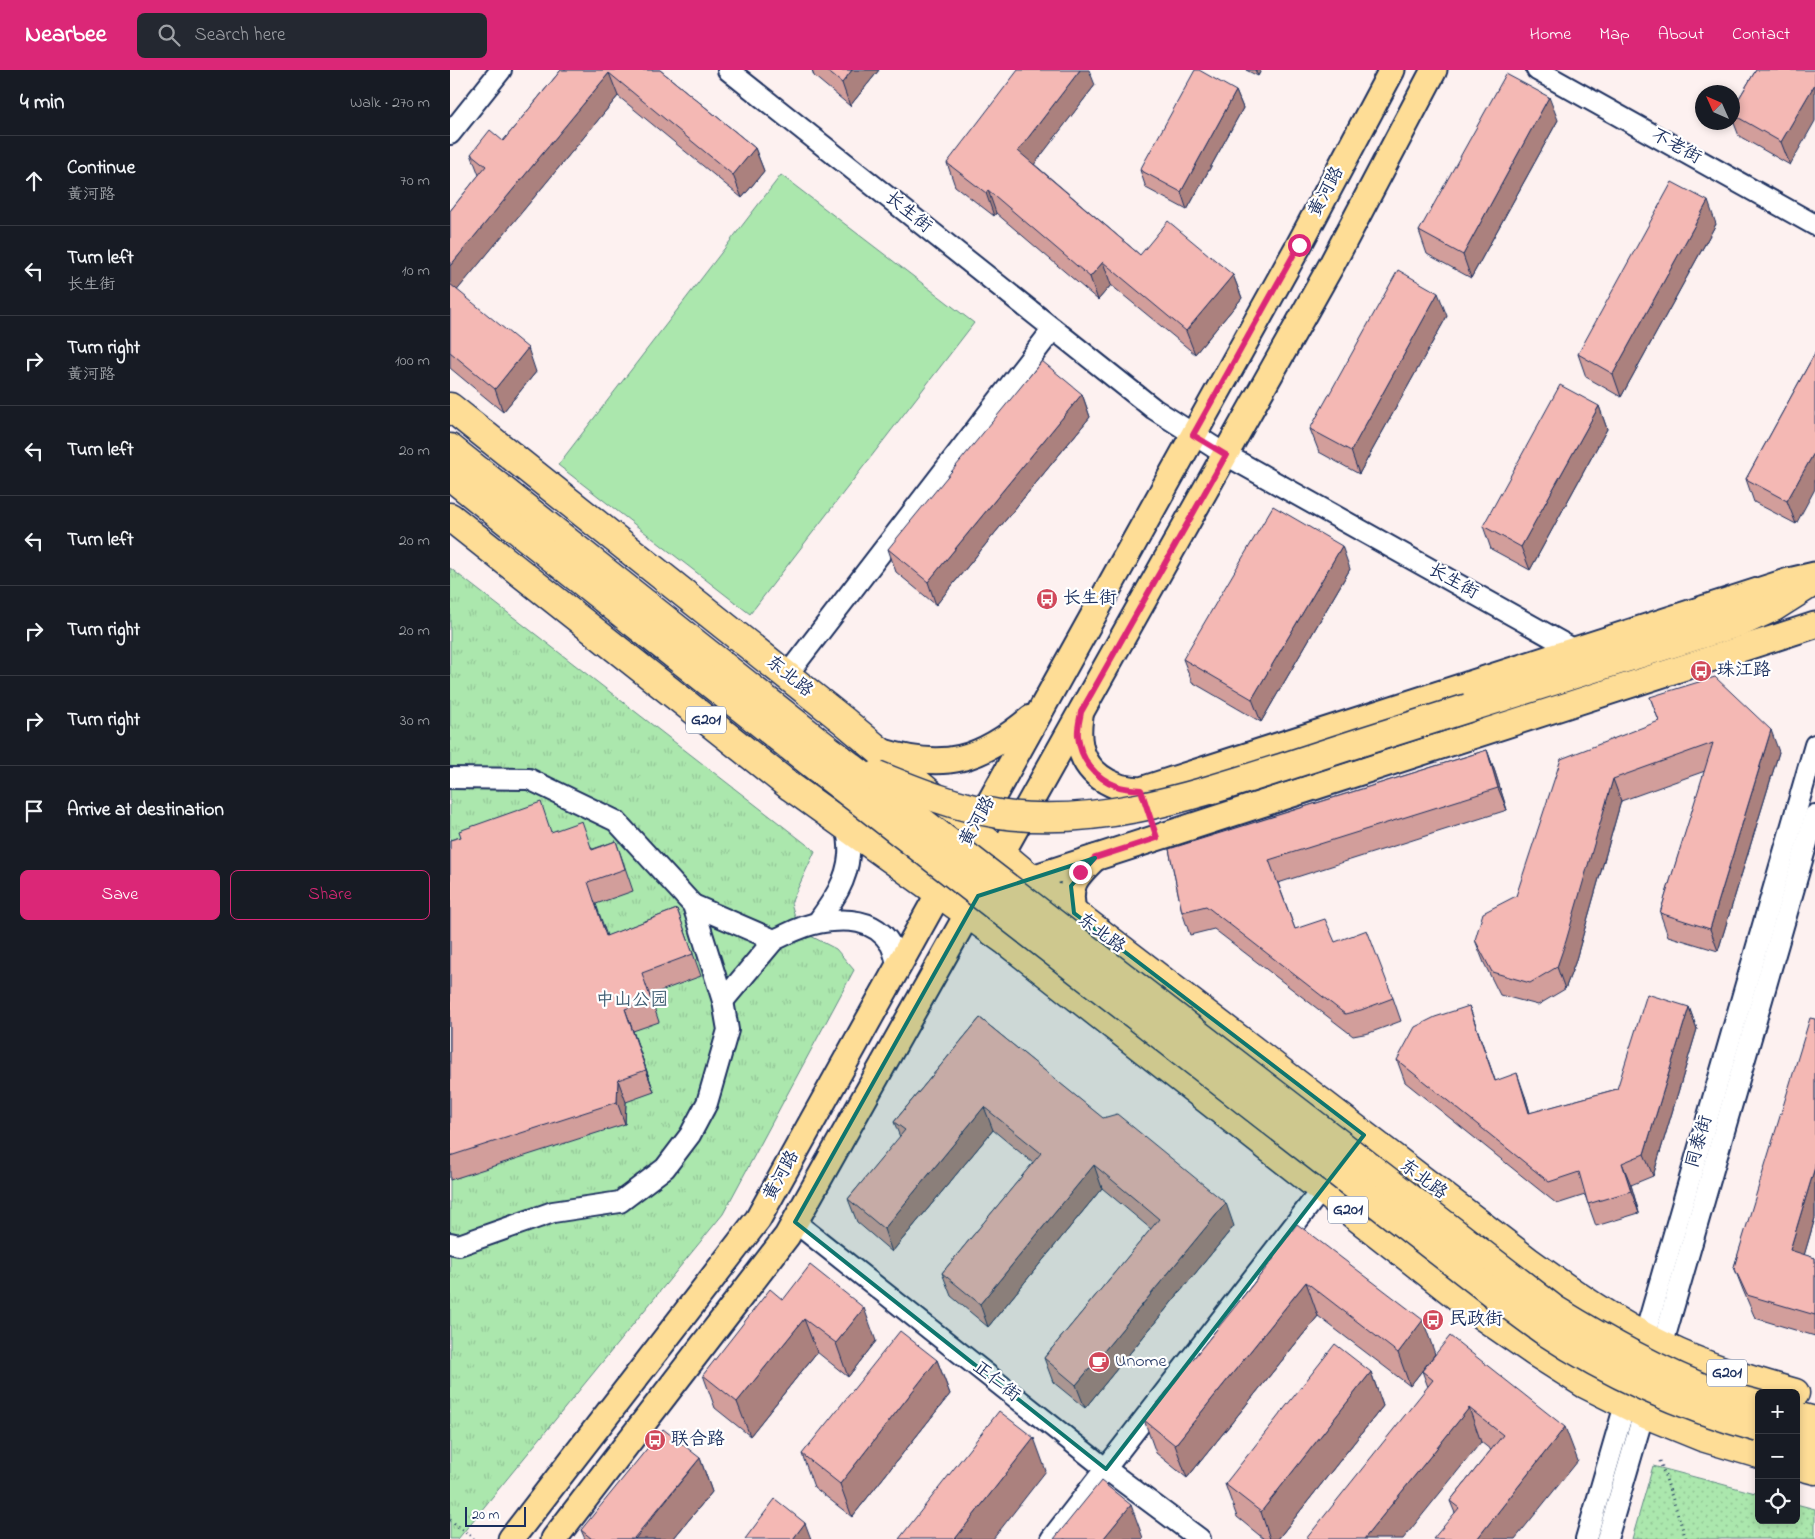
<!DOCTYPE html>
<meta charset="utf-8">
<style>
:root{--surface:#171b24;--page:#242831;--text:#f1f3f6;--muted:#9ea1a6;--line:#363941;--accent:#db2777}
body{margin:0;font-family:"Indie Flower","LXGW WenKai TC",sans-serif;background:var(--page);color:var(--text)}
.controls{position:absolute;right:15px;bottom:15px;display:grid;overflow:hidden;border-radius:8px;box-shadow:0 2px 8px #0003}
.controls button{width:45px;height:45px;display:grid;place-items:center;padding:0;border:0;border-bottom:1px solid var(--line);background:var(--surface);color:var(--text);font:25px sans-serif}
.compass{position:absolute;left:1245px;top:15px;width:45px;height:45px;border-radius:50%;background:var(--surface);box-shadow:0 2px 8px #0003;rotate:315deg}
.scale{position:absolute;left:15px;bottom:12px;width:61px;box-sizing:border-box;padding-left:5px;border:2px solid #1b2f5e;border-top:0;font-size:14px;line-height:18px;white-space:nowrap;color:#1b2f5e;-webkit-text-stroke:4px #fff;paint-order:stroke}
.stop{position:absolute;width:15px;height:15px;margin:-11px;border:4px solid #db2777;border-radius:50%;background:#fff}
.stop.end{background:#db2777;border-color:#fff;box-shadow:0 1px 5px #0008}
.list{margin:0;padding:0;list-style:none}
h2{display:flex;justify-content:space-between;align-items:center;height:65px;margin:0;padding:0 20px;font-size:21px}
h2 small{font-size:16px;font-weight:400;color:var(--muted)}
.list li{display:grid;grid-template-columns:32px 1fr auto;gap:15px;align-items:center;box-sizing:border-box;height:90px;padding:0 20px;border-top:1px solid var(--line)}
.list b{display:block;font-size:19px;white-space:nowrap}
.list p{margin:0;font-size:16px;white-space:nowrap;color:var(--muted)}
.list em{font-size:16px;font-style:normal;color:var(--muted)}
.actions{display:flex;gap:10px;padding:15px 20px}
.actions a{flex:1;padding:11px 0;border:1px solid var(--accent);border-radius:8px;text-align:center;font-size:18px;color:var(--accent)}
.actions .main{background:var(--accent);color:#fff}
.icon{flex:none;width:28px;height:28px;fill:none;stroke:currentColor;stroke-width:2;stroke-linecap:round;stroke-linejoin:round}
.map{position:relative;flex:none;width:1365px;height:1469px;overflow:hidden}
header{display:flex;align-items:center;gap:30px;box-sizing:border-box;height:70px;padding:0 25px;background:var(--accent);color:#fff}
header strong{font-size:24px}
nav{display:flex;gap:28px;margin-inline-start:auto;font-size:18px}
.search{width:350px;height:45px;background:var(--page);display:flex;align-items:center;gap:12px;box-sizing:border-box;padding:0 18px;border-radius:8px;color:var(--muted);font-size:19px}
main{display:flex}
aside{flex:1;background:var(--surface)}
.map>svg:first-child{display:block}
.grass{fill:url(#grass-tufts);stroke:#638b86}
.garden{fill:url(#garden-dots);stroke:#638b86}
.pitch{fill:#abe7ad;stroke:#638b86}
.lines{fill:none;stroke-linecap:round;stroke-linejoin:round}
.minor-casing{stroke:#1b2f5e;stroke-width:24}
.major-casing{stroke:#1b2f5e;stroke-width:29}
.highway-casing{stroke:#1b2f5e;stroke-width:31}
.path{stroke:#1b2f5e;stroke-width:3;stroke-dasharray:1 4;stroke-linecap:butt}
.minor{stroke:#fff;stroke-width:20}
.major{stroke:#fedd96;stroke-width:25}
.highway{stroke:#fedd96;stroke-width:28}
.highway-bridge-casing{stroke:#1b2f5e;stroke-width:31;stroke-linecap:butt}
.highway-bridge{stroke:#fedd96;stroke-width:28}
.wall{fill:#d29e9b;stroke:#1b2f5e}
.shaded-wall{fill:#ab817e;stroke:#1b2f5e}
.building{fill:#f4b8b4;stroke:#1b2f5e}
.route{stroke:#db2777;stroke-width:6}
.marked{fill:#0f766e;fill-opacity:0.2;stroke:#0f766e;stroke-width:4;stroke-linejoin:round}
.labels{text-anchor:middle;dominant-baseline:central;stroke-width:4.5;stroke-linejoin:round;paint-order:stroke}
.shield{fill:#fff;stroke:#5f6d8e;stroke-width:1}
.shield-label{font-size:16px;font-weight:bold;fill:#1b2f5e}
.street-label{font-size:18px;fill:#1b2f5e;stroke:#fff}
.poi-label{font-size:18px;fill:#1b2f5e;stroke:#fff;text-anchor:start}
.park-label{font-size:18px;fill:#3f5d72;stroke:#fff}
</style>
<header>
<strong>Nearbee</strong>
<div class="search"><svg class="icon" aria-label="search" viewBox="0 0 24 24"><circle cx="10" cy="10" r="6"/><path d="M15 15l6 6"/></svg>Search here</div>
<nav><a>Home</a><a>Map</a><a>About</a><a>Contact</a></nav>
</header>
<main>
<aside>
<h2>4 min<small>Walk · 270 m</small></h2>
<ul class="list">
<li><svg class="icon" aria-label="ahead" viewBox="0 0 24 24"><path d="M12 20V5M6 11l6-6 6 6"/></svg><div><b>Continue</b><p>黄河路</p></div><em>70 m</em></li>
<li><svg class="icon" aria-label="left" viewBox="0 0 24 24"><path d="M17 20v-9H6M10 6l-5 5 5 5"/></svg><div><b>Turn left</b><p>长生街</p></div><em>10 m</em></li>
<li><svg class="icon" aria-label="right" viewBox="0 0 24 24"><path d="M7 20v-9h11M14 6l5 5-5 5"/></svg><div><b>Turn right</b><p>黄河路</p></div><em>100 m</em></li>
<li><svg class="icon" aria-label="left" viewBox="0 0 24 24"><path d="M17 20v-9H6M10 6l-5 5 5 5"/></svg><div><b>Turn left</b></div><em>20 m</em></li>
<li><svg class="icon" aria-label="left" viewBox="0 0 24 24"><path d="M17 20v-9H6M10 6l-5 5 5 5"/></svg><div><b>Turn left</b></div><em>20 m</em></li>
<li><svg class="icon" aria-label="right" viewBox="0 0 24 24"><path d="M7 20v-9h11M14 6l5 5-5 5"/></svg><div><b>Turn right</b></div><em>20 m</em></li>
<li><svg class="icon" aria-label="right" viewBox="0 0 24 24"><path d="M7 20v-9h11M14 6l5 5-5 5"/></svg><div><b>Turn right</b></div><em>30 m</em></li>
<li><svg class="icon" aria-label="arrive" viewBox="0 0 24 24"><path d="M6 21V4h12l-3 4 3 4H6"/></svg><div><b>Arrive at destination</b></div></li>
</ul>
<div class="actions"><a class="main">Save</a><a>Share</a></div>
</aside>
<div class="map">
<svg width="1365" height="1469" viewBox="0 0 1365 1469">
<defs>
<pattern id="grass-tufts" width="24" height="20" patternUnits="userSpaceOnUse" patternTransform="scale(1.25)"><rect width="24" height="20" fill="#abe7ad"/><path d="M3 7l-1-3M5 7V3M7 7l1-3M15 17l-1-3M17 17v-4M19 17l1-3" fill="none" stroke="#93c697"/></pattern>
<pattern id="garden-dots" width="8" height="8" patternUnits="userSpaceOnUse" patternTransform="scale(1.25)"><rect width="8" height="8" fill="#abe7ad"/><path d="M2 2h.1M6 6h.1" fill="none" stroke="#93c697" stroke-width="1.8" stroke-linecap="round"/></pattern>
</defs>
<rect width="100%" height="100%" fill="#fdf1f0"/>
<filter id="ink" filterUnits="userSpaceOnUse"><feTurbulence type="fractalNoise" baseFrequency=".02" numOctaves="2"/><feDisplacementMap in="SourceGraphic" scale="10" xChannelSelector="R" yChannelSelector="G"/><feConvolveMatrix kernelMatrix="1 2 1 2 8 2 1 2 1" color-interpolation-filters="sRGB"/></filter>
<g filter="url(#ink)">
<polygon class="grass" points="0,498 365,781 341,833 349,860 386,879 404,900 273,1144 8,1469 0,1469"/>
<polygon class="garden" points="1203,1396 1309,1424 1309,1450 1346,1450 1346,1434 1365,1439 1365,1469 1182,1469"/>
<polygon class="pitch" points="331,105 524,253 300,544 108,395"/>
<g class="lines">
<g class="minor-casing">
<g id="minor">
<polyline points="278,0 704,339 776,385 1125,580"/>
<polyline points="1087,0 1365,155"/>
<polyline points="0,64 51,0"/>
<polyline points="337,605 603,259"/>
<polyline points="0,708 79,709 166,751 243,835 273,931 278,960 257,1033 240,1065 215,1098 170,1132 103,1142 9,1175 0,1173"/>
<path d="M 243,835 L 324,870 C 338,864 353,855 368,853 C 395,848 425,848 441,875 C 444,881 446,890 448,897"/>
<path d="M 367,853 C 382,832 397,812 399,785 C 400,776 398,766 397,757"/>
<polyline points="273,931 324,870"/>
<polyline points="345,1152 656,1399 750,1469"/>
<polyline points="1191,1278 1365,675"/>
<polyline points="1209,1287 1365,745"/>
<polyline points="601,1469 879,1110"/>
<polyline points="1136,1469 1179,1321"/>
<polyline points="1157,1469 1197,1332"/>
</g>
</g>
<g class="major-casing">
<g id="major">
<path d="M 630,647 C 625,679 635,704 667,716 C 674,719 683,719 691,720 L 1339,511 L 1365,505"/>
<path d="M 430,681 C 494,701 530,691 581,648"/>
<polyline points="526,757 849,175 942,0"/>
<polyline points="564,814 1365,555"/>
<path d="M 624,843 C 616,816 626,806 645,788"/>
<polyline points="61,1469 308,1149 499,805"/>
<polyline points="104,1469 337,1166 882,194 984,0"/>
</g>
</g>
<g class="highway-casing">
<g id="highway">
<path d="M 0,337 L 394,651 L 597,822 L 1078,1191 C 1121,1222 1165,1253 1213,1276 C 1255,1297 1300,1310 1345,1323"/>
<polyline points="0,378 197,535"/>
<polyline points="0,406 183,552"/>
<polyline points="0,447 341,717 557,872 1034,1247 1086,1283 1135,1314 1193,1343 1252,1367 1309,1384"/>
<polyline points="1018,638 1293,551 1324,537 1365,511"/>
<polyline points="1346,1346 1365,1351"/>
<polyline points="1346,1369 1365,1375"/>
<polyline points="1346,1395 1365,1400"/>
</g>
</g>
<g class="path">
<polyline points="1210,1391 1236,1469"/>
<polyline points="0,1450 24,1469"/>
</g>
<use href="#minor" class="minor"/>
<use href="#major" class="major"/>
<use href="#highway" class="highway"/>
<g class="highway-bridge-casing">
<g id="highway-bridge">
<path d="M 197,535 L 374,676 L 1105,1240 C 1157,1272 1210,1302 1268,1324 C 1281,1328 1295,1331 1309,1335"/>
<path d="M 183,552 L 361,693 L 1049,1228 C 1065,1239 1080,1251 1096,1262 C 1161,1305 1234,1337 1309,1358"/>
<path d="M 427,705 C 466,721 506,737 549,744 C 647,758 742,726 834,697 C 895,677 957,657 1018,638"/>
</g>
</g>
<use href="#highway-bridge" class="highway-bridge"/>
</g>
<g class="wall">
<polygon points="111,0 210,0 305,78 314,101 292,128 168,26 7,220 86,302 53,342 0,298 0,141 29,105 21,84 53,71"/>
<polygon points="362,0 429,0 400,36 364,6"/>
<polygon points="796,0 811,0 808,6"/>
<polygon points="1306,0 1340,95 1289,66 1282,48 1282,40"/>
<polygon points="645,15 584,94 690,185 783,205 792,228 745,284 661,215 648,230 546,143 544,146 505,116 497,93"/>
<polygon points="786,21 793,38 737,140 696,118 690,100"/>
<polygon points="1108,50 1021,208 977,184 969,161"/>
<polygon points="1266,154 1171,327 1136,307 1128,284"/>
<polygon points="997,246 909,404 869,382 860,359"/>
<polygon points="1365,283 1346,454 1304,432 1296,409"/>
<polygon points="632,324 640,347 486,535 446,502 438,479"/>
<polygon points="1149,336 1157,359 1080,500 1041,479 1033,456"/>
<polygon points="900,499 811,652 742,612 733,589"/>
<polygon points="1200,627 1329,682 1268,881 1218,866 1210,843 1255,701 1171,731 1125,893 1115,919 1088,935 1050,925 1034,893 1025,870 1066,826 1209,651"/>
<polygon points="1037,680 1045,702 1057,740 828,813 845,859 885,872 943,928 951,951 919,963 903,966 764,859 740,865 732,842 719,779"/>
<polygon points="101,762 143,779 166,771 183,821 146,834 157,866 227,839 251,906 200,925 209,952 183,961 204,1022 176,1032 175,1054 0,1110 0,770 11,767"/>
<polygon points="1019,936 1045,1011 1075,1026 1080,1043 1167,1019 1239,937 1247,959 1203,1106 1181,1115 1189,1143 1146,1156 1135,1125 1107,1134 955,1012 947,990"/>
<polygon points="530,948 784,1156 635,1338 603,1312 594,1288 701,1159 652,1118 538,1257 501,1226 492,1203 583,1093 543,1060 442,1182 407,1152 398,1129 450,1067 444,1052"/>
<polygon points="1365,949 1365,1148 1354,1185 1365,1188 1365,1266 1305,1248 1293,1220 1284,1197"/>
<polygon points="822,1187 985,1284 960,1316 868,1246 737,1408 706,1383 694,1350 823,1189"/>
<polygon points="333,1230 426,1271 398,1307 367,1282 300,1366 265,1338 253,1305"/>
<polygon points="487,1290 500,1324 402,1447 364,1417 352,1384"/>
<polygon points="972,1301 1128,1391 1005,1443 1000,1431 1041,1380 1031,1372 978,1317"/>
<polygon points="921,1302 933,1336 828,1469 814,1469 787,1447 775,1414"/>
<polygon points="250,1388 262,1422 223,1469 135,1469 131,1460"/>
</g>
<g class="shaded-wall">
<polygon points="402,0 429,0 400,36 392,13"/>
<polygon points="630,0 639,0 645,15 577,104 568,81"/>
<polygon points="805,0 811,0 808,6"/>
<polygon points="159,3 168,26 0,229 0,196"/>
<polygon points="1365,14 1365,51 1340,95 1331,72"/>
<polygon points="786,21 793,38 737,140 731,122"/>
<polygon points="1099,27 1108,50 1021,208 1013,185"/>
<polygon points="305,78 314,101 292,128 283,105"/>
<polygon points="538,120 546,143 544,146 536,123"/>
<polygon points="1258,131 1266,154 1171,327 1163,304"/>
<polygon points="653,192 661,215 648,230 640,207"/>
<polygon points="783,205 792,228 745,284 736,261"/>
<polygon points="988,223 997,246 909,404 901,381"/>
<polygon points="78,278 86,302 53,342 45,319"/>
<polygon points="632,324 640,347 486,535 478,512"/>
<polygon points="1149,336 1157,359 1080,500 1071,477"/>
<polygon points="1365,381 1365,419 1346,454 1337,431"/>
<polygon points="892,476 900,499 811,652 802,629"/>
<polygon points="1321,660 1329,682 1268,881 1260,859"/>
<polygon points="1037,680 1045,702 1057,740 1048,718"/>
<polygon points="1163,709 1171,731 1125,893 1115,919 1107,897"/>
<polygon points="1019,936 1027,958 1053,1033 1045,1011"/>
<polygon points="1239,937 1247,959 1203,1106 1194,1084"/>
<polygon points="175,939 183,961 204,1022 196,1000"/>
<polygon points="1067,1003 1075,1026 1087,1066 1079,1043"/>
<polygon points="168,1010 176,1032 175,1054 167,1032"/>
<polygon points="534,1037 543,1060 442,1182 434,1159"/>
<polygon points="1172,1093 1181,1115 1189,1143 1181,1121"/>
<polygon points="644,1095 652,1118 538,1257 530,1234"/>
<polygon points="1365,1097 1365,1148 1349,1203 1340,1180"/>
<polygon points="776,1133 784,1156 635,1338 626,1315"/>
<polygon points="856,1212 868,1246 737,1408 725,1375"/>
<polygon points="414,1238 426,1271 398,1307 386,1273"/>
<polygon points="354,1249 367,1282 300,1366 287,1332"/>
<polygon points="973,1250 985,1284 960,1316 948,1283"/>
<polygon points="487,1290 500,1324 402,1447 390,1414"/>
<polygon points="921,1302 933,1336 828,1469 820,1469 811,1442"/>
<polygon points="1019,1338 1031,1372 953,1469 914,1469"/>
<polygon points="1115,1357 1128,1391 1065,1469 1027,1469"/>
<polygon points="584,1368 596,1401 543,1469 505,1469"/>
<polygon points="250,1388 262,1422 223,1469 185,1469"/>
<polygon points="681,1435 693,1468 692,1469 653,1469"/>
<polygon points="355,1453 361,1469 343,1469"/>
</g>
<g class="building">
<polygon points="111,0 210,0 305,78 283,105 159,3 0,196 0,141 36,96 21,84 40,60 53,71"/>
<polygon points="376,0 402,0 392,13"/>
<polygon points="568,0 630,0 568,81 690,185 718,151 783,205 736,261 653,192 640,207 538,120 536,123 497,93"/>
<polygon points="745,0 749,0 786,21 731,122 690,100"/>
<polygon points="1306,0 1365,0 1365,14 1331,72 1282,44 1282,40"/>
<polygon points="1056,4 1099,27 1013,185 969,161"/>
<polygon points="1222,112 1258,131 1163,304 1128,284"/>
<polygon points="948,200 988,223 901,381 860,359"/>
<polygon points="0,214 78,278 45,319 0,282"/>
<polygon points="1365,283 1365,381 1337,431 1296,409"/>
<polygon points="592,291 632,324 478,512 438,479"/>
<polygon points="1110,315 1149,336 1071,477 1033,456"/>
<polygon points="823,436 892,476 802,629 733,589"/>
<polygon points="1265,607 1321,660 1260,859 1210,843 1263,673 1163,709 1116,871 1107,897 1080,913 1042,902 1025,870 1033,843 1066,826 1111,689 1209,651 1200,627"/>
<polygon points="1037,680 1048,718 819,790 845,859 875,849 885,872 917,860 943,928 911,940 895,944 756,836 732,842 719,779"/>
<polygon points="91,732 101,762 132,751 142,780 166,771 175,799 138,812 156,866 227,839 243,884 192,903 201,930 175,939 196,1000 168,1010 167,1032 0,1086 0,770 11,767 9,761"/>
<polygon points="1197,924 1239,937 1194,1084 1172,1093 1181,1121 1138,1134 1129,1102 1099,1112 947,990 965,957 985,947 1019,936 1045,1011 1067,1003 1079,1043 1167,1019"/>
<polygon points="530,948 653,1048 667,1044 776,1133 626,1315 594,1288 709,1149 644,1095 530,1234 492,1203 591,1083 534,1037 434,1159 398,1129 455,1060 444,1052"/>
<polygon points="1360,948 1365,949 1365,1097 1340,1180 1365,1188 1365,1245 1297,1225 1284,1197"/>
<polygon points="847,1154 973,1250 948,1283 856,1212 725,1375 694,1350 824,1188 822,1187"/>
<polygon points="360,1195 414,1238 386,1273 354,1249 287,1332 253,1305 320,1219 333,1230"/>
<polygon points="450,1261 487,1290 390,1414 352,1384"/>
<polygon points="1000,1266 1115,1357 1027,1469 983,1469 1009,1438 1000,1431 1053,1365 1019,1338 914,1469 856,1469 983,1310 972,1301"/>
<polygon points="885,1274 921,1302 811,1442 775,1414"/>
<polygon points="549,1341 584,1368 505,1469 449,1469"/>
<polygon points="213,1359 250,1388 184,1468 185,1469 142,1469 131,1460"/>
<polygon points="651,1411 681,1435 653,1469 604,1469"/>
<polygon points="325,1429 355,1453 343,1469 295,1469"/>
</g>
</g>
<g class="lines" filter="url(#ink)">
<path class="route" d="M 630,802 L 645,788 L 707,768 L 691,720 C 683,719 674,719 667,716 C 645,708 630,689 628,666 C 627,658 630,649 631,642 L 776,385 L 743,365 L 849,175"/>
</g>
<path class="marked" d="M 645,788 L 621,816 L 624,843 L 914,1065 L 656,1399 L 345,1152 L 528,826 Z"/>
<defs>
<g id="bus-disc" transform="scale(1.125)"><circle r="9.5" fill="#d1495b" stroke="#fff"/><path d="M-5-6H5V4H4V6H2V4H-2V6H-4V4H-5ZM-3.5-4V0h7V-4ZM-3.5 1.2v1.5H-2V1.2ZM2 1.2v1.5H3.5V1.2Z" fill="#fff"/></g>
<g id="cafe-disc" transform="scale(1.125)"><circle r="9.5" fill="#d1495b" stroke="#fff"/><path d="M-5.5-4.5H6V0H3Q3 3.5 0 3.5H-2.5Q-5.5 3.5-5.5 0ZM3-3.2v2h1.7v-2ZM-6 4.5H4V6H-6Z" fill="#fff"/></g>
</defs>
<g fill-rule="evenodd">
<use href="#bus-disc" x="597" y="529"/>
<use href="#bus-disc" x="1251" y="601"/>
<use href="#bus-disc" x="983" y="1250"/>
<use href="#cafe-disc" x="649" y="1292"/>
<use href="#bus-disc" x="205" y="1370"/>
</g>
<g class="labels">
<g class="shield">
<rect x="236" y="636.5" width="40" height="27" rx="4"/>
<rect x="878" y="1126.5" width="40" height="27" rx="4"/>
<rect x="1257" y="1289.5" width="40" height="27" rx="4"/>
</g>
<g class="shield-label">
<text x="256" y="650">G201</text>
<text x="898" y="1140">G201</text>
<text x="1277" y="1303">G201</text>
</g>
<g class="street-label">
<text transform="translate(1226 77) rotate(29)">不老街</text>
<text transform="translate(877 122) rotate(-62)">黄河路</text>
<text transform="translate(458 143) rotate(39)">长生街</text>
<text transform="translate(1003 512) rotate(29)">长生街</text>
<text transform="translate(339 607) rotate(39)">东北路</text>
<text transform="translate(528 752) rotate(-61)">黄河路</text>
<text transform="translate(651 864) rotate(37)">东北路</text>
<text transform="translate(1250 1072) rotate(-74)">同泰街</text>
<text transform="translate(332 1106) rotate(-61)">黄河路</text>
<text transform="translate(973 1110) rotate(37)">东北路</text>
<text transform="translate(546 1312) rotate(38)">正仁街</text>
</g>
<g class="poi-label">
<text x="613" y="529">长生街</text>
<text x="1267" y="601">珠江路</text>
<text x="999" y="1250">民政街</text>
<text x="665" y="1292">Unome</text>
<text x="221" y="1370">联合路</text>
</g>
<g class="park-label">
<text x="182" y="931">中山公园</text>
</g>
</g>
</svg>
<div class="controls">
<button>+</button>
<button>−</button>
<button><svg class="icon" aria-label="locate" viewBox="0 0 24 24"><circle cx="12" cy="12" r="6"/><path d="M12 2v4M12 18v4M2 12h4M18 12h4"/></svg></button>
</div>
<svg class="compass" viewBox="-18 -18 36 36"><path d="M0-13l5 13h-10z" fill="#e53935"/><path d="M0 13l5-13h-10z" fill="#9ea1a6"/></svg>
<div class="scale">20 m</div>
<div class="stop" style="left:849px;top:175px"></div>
<div class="stop end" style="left:630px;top:802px"></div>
</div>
</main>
